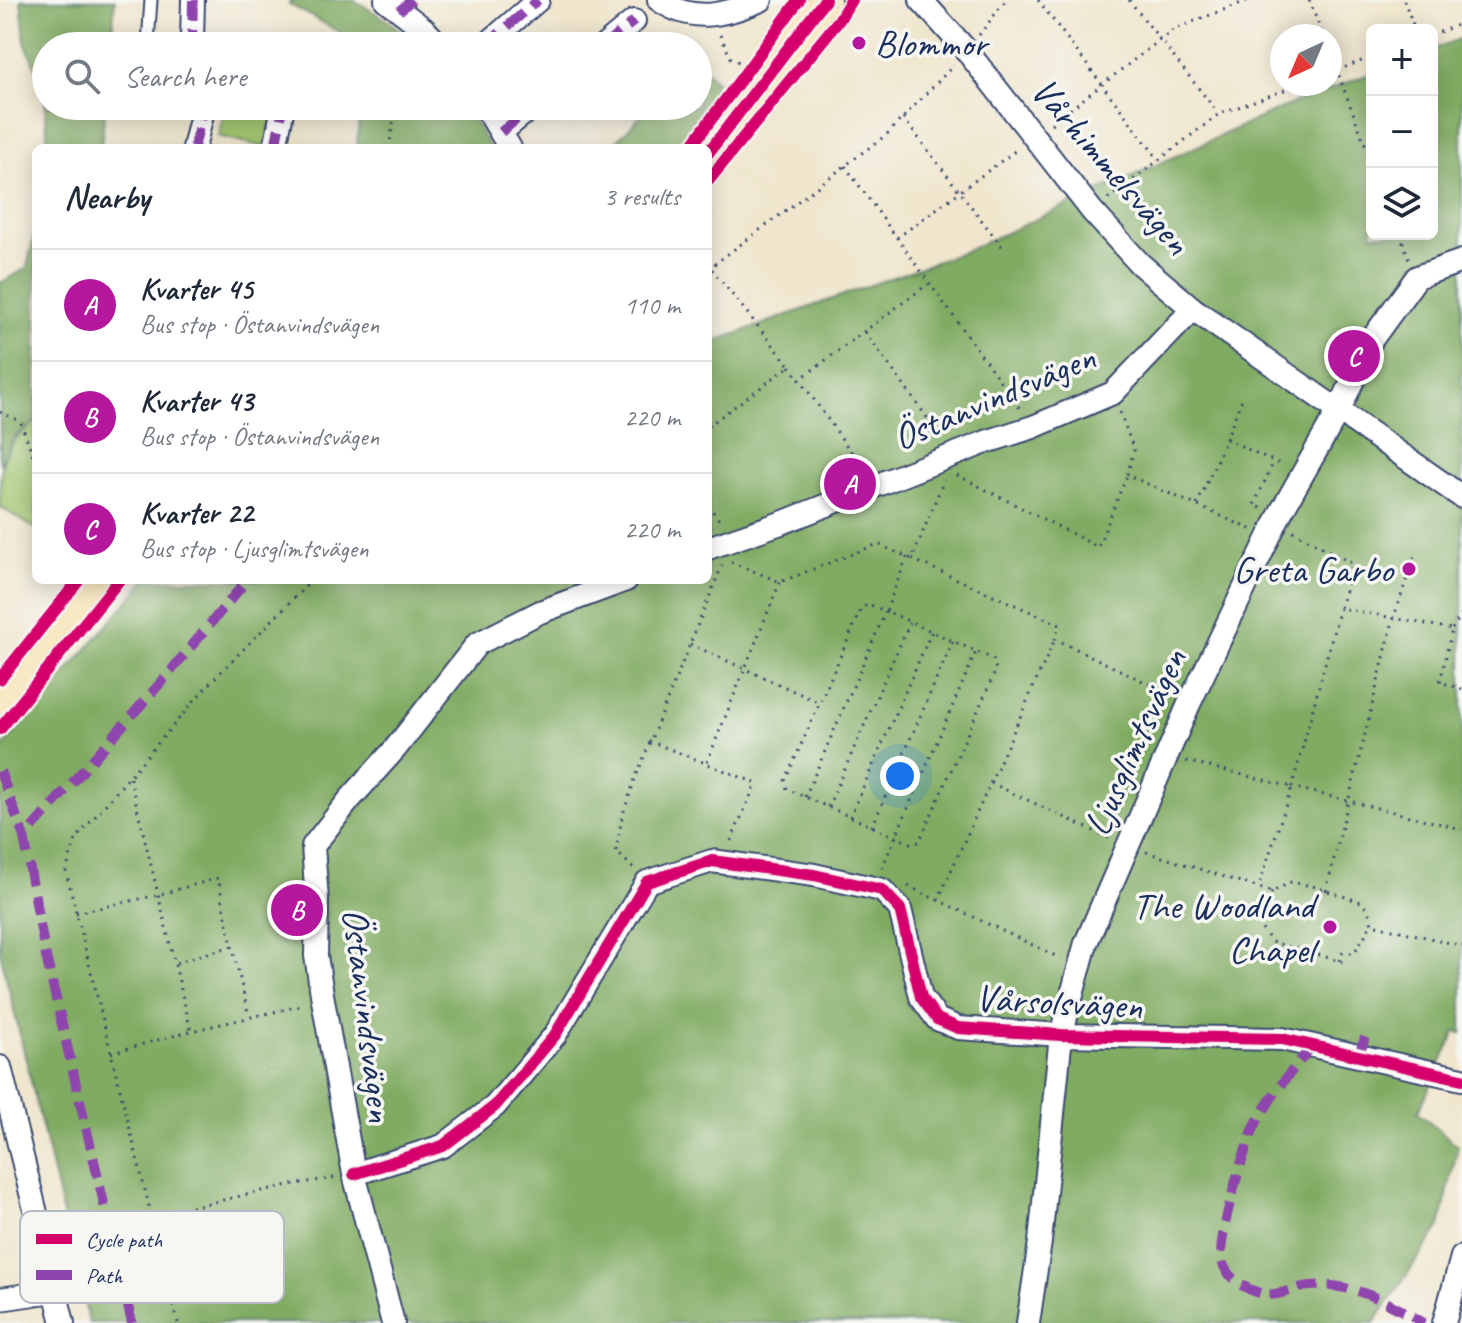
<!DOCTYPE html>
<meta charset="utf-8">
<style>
:root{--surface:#fff;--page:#f2f2f3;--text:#1f2937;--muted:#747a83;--line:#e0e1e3;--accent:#b5179e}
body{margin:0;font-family:Caveat,sans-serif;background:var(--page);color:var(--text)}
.controls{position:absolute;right:24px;top:24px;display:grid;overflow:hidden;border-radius:12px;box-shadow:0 4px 20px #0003}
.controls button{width:72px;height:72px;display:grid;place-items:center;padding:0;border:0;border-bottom:2px solid var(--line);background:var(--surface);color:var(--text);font:40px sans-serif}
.compass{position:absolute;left:1270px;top:24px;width:72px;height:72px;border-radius:50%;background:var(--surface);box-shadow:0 4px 20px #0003;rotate:224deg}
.you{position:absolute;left:900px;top:776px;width:28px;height:28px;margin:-20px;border:6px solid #fff;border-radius:50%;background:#1a73e8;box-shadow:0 0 0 12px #1a73e833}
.badge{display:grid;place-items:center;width:52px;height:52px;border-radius:50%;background:var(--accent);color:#fff;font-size:26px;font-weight:700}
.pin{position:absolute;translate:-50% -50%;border:4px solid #fff;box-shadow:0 2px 8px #0006}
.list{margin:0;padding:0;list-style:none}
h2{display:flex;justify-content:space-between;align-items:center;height:104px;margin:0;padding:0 32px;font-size:34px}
h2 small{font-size:26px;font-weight:400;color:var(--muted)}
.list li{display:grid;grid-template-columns:52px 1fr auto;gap:24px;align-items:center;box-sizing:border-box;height:112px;padding:0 32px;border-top:2px solid var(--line)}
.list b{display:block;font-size:30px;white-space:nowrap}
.list p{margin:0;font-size:26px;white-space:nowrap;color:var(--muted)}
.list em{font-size:26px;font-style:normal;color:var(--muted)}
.icon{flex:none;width:44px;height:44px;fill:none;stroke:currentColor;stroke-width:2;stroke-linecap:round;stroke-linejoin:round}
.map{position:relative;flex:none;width:1462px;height:1323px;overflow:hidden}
.search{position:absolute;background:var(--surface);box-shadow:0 4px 20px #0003;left:32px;top:32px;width:680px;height:88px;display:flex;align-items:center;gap:20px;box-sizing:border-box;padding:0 28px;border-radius:44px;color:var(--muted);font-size:30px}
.panel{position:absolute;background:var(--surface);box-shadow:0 4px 20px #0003;left:32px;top:144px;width:680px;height:440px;border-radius:12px}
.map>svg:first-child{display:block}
.green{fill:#a1c670;stroke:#5e7a67;stroke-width:2}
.forest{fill:#80ab62;stroke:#4e6d60;stroke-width:2}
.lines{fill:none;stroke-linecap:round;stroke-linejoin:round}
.lane-casing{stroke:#3b4a6f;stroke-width:15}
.street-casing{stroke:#3b4a6f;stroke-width:26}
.secondary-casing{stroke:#3b4a6f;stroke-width:34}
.path{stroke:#3b4a6f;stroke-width:3;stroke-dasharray:2 6;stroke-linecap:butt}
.lane{stroke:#fff;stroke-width:11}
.street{stroke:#fff;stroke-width:22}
.secondary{stroke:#f8e8c3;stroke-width:30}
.quiet{stroke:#8e44ad;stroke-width:10;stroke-dasharray:20 10;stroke-linecap:butt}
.cycleway-casing{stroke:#f6f6f2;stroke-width:17}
.cycleway{stroke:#d6006c;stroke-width:12}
.poi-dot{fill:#b5179e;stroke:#f6f6f2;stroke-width:3}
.labels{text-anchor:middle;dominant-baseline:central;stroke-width:7;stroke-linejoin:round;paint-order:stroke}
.poi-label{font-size:38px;fill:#1b2f5e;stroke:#f6f6f2;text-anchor:end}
.street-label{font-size:38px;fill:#1b2f5e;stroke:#f6f6f2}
.key{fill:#f6f6f2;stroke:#b4bac6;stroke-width:2}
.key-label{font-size:22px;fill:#1b2f5e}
</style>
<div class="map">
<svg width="1462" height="1323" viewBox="0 0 1462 1323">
<rect width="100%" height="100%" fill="#f6f6f2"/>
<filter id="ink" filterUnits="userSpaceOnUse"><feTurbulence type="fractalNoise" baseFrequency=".0125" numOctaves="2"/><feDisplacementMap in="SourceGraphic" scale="16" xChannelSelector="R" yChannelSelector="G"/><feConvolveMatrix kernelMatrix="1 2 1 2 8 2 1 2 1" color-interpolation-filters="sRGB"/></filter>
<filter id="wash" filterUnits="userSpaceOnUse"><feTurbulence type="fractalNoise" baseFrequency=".006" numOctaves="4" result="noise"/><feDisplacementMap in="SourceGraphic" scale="32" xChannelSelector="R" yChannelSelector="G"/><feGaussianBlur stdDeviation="1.8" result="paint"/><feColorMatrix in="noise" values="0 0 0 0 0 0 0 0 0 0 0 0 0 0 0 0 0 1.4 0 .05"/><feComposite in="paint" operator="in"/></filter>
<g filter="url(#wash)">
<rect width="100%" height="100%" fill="#f0e6cd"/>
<g class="green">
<polygon points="226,106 275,106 265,147 218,136"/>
<path d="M 36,421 L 36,529 L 0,507 C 0,461 0,449 36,421 Z"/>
</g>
<g class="forest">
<polygon points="21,0 115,0 111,46 46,46 46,106 105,106 101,148 48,148 44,88 25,42"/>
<polygon points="292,0 354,0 390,22 417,46 345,46 348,37 289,4"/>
<polygon points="1462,38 1462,1033 1456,1031 1418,1112 1458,1146 1440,1226 1374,1323 89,1323 0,952 0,750 146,580 708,580 708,344 968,250 1282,108 1372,73 1372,234 1432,234 1432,49"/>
<polygon points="698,63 720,86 681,148 610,148 650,106 698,106"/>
<polygon points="360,106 465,106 490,148 357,148"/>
<polygon points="36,226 36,421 13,438 0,465 0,283 27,268"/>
</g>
</g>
<g filter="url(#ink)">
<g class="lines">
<g class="lane-casing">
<polyline id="lane" points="148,43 151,0"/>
</g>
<g class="street-casing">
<g id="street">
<polyline points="193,0 192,40 194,46"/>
<polyline points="386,0 424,29 440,46"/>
<path d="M 659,0 C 693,24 726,15 761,0"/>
<polyline points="921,0 967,51 1092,211 1140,264 1193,309 1462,497"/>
<polyline points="485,46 538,0"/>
<polyline points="604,46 634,21"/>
<polyline points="485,106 510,148"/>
<polyline points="501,132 533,106"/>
<polyline points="194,148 204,106"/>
<polyline points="275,148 282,112 279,106"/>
<polyline points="708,548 784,522 986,442 1033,427 1113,393 1193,309"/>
<polyline points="0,1067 63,1323"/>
<polyline points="354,1174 443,1146 495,1106 555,1035 647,882 712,861 814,875 882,890 900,909 921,997 937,1019 958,1028 1061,1035 1282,1039 1462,1079"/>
<polyline points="0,1299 54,1291"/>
<polyline points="393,1323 354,1174 323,1000 316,956 317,901 313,846 350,799 395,749 477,644 540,612 626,580"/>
<polyline points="1028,1323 1040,1242 1061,1035 1086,943 1189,704 1281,512 1339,410 1372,339 1417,277 1462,261"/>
<polyline points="1444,1323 1462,1257"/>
</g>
</g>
<g class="secondary-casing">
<g id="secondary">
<polyline points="708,153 825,0"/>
<polyline points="0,704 99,580"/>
</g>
</g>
<g class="path">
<polyline points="1038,0 1159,160"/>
<polyline points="1129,0 1218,113"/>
<polyline points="1309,0 1323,36"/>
<polyline points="1404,0 1415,30"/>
<polyline points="394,32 395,46"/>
<polyline points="720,35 731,58 744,65"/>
<polyline points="979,35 1006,0"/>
<polyline points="1432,35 1462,23"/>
<polyline points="1330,53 1372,162"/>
<polyline points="1330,73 1372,57"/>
<polyline points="903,118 1003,248"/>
<polyline points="1051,124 1174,29 1249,0"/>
<polyline points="389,148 396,106"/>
<polyline points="845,166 1021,410"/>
<polyline points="1108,199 1219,114 1301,84"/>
<polyline points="1400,234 1409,259"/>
<polyline points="897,238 1019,148"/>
<polyline points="708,269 886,135 954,65"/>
<polyline points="865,332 942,438"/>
<polyline points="790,366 864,470"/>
<polyline points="799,380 928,284"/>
<polyline points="0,412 20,421 36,463"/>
<polyline points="1120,412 1134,450 1127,475 1253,530"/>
<polyline points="708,426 790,366 710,267"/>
<polyline points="1226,439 1242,399"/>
<polyline points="957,475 1098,547 1127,475"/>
<polyline points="708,505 720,521"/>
<polyline points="1197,505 1226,439 1284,466"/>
<polyline points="1261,508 1254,505 1274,461"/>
<polyline points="1293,531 1353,564 1340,608 1452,629 1440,682 1462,689"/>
<polyline points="912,559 1060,625 1055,639 1172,695"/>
<polyline points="731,562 780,582 878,544 912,559 944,480"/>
<polyline points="1340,608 1292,787 1462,829"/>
<polyline points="1452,629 1462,614"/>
<polyline points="690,644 820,703"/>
<polyline points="649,741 756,783 730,843"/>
<polyline points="1186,761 1292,787 1258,888"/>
<polyline points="707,762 780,582"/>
<polyline points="130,778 191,1031"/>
<polyline points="991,783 1109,838"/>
<polyline points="805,797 886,611 993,659 996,670 919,842 912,844 787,789 785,781 860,612 867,604 886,611 907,557"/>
<polyline points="828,807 910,622"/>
<polyline points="850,817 932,631"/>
<polyline points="872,827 953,641"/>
<polyline points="1146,852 1272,892 1291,882 1312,886 1361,902 1369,912 1372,924 1462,946"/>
<polyline points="633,868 616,851 622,817 635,779 723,563"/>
<polyline points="882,868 976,652"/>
<polyline points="908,886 1060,958"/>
<polyline points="1326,891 1394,617 1415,554"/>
<polyline points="1272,892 1260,927 1272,942 1344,962"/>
<polyline points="938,900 1055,639"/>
<polyline points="76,913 158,895 218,878 232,946 175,963"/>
<polyline points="232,946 249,1016"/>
<polyline points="1340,961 1342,953 1354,953 1372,924"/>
<polyline points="111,1053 191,1031 304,1005"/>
<polyline points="152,1216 289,1185 334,1178"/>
<polyline points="178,1323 66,871 76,839 206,687 312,580"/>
</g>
<use href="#lane" class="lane"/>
<use href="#street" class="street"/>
<use href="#secondary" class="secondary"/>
<g class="quiet">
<polyline points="193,0 192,40 194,46"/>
<polyline points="399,11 412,0"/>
<polyline points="485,46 538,0"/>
<polyline points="604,46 634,21"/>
<polyline points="501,132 533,106"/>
<polyline points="194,148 204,106"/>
<polyline points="275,148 282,112 279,106"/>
<polyline points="0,771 24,837"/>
<path d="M 1312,1046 C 1293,1069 1273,1093 1258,1120 C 1246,1140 1216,1240 1222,1261 C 1227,1279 1246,1290 1263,1294 C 1279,1297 1295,1287 1310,1286 C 1353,1282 1389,1303 1424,1323"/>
<polyline points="1358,1056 1368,1030"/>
<polyline points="132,1323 45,952 24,837 164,679 247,580"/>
</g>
<g class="cycleway-casing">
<g id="cycleway">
<polyline points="690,148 799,0"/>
<polyline points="708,153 825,0"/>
<polyline points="708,181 839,20 851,0"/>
<polyline points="0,679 79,580"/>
<polyline points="0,729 119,580"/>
<polyline points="354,1174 443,1146 495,1106 555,1035 647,882 712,861 814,875 882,890 900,909 921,997 937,1019 958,1028 1061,1035 1282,1039 1462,1079"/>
</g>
</g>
<use href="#cycleway" class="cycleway"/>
</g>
</g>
<g class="poi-dot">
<circle cx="859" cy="43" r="8"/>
<circle cx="1409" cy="569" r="8"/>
<circle cx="1330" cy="927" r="8"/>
</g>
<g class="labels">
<g class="poi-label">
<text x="875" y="43" text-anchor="start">Blommor</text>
<text x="1393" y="569">Greta Garbo</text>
<text x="1314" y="905">The Woodland<tspan x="1314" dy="44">Chapel</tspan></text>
</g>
<g class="street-label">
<text transform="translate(1111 166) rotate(49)">Vårhimmelsvägen</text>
<text transform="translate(994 397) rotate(-23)">Östanvindsvägen</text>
<text transform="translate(1135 742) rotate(-66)">Ljusglimtsvägen</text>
<text transform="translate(1059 1002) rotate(3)">Vårsolsvägen</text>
<text transform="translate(368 1015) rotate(83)">Östanvindsvägen</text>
</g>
</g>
<rect x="20" y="1211" width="264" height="92" rx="12" class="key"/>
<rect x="36" y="1234" width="36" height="10" fill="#d6006c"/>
<rect x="36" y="1270" width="36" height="10" fill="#8e44ad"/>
<g class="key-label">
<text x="86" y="1247">Cycle path</text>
<text x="86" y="1283">Path</text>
</g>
</svg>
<div class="controls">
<button>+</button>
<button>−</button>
<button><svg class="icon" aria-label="layers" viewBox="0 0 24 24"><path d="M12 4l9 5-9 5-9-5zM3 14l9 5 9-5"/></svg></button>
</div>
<svg class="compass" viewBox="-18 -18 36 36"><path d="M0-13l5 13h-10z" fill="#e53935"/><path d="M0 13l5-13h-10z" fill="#747a83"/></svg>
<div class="you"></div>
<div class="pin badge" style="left:850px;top:484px">A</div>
<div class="pin badge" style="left:297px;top:910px">B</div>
<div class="pin badge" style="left:1354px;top:356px">C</div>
<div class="search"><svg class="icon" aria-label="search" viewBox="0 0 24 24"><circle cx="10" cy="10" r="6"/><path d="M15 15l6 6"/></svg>Search here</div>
<section class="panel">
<h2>Nearby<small>3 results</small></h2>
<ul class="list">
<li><span class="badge">A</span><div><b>Kvarter 45</b><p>Bus stop · Östanvindsvägen</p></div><em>110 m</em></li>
<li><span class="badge">B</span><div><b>Kvarter 43</b><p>Bus stop · Östanvindsvägen</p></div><em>220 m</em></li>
<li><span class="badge">C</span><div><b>Kvarter 22</b><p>Bus stop · Ljusglimtsvägen</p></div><em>220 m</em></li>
</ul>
</section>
</div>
